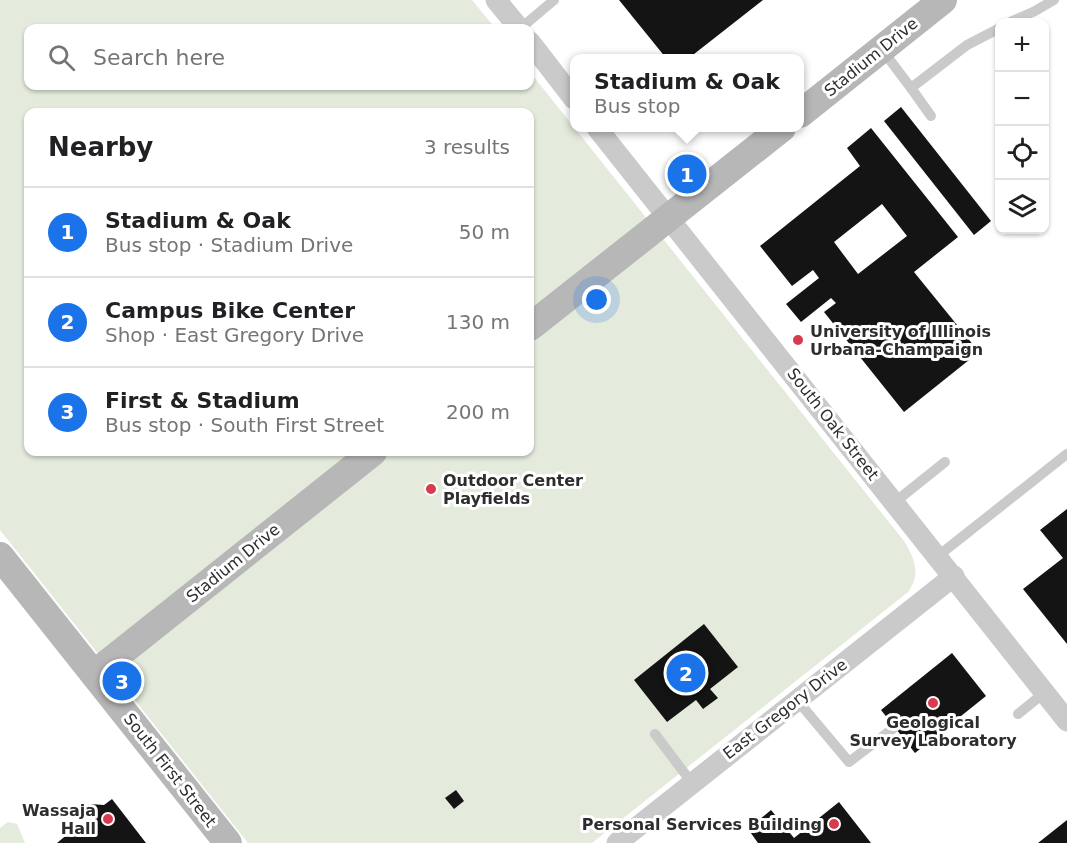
<!DOCTYPE html>
<meta charset="utf-8">
<style>
:root{--surface:#fff;--page:#f6f6f6;--text:#202124;--muted:#757577;--line:#e0e0e0;--accent:#1a73e8}
body{margin:0;font-family:"DejaVu Sans",sans-serif;background:var(--page);color:var(--text)}
.controls{position:absolute;right:18px;top:18px;display:grid;overflow:hidden;border-radius:12px;box-shadow:0 2px 4px #0004}
.controls button{width:54px;height:54px;display:grid;place-items:center;padding:0;border:0;border-bottom:2px solid var(--line);background:var(--surface);color:var(--text);font:30px sans-serif}
.you{position:absolute;left:597px;top:300px;width:21px;height:21px;margin:-15px;border:4px solid #fff;border-radius:50%;background:#1a73e8;box-shadow:0 0 0 9px #1a73e833}
.badge{display:grid;place-items:center;width:39px;height:39px;border-radius:50%;background:var(--accent);color:#fff;font-size:20px;font-weight:700}
.pin{position:absolute;translate:-50% -50%;border:3px solid #fff;box-shadow:0 2px 6px #0006}
.popup{position:absolute;left:570px;top:54px;width:234px;height:78px;box-sizing:border-box;display:grid;place-content:center;border-radius:12px;background:var(--surface);filter:drop-shadow(0 2px 4px #0005);font-size:20px;white-space:nowrap;color:var(--muted)}
.popup b{font-size:22px;color:var(--text)}
.popup::after{content:'';position:absolute;left:50%;top:100%;margin-left:-12px;border:12px solid transparent;border-top-color:var(--surface)}
.list{margin:0;padding:0;list-style:none}
h2{display:flex;justify-content:space-between;align-items:center;height:78px;margin:0;padding:0 24px;font-size:26px}
h2 small{font-size:20px;font-weight:400;color:var(--muted)}
.list li{display:grid;grid-template-columns:39px 1fr auto;gap:18px;align-items:center;box-sizing:border-box;height:90px;padding:0 24px;border-top:2px solid var(--line)}
.list b{display:block;font-size:22px;white-space:nowrap}
.list p{margin:0;font-size:20px;white-space:nowrap;color:var(--muted)}
.list em{font-size:20px;font-style:normal;color:var(--muted)}
.icon{flex:none;width:33px;height:33px;fill:none;stroke:currentColor;stroke-width:2;stroke-linecap:round;stroke-linejoin:round}
.map{position:relative;flex:none;width:1067px;height:843px;overflow:hidden}
.search{position:absolute;background:var(--surface);box-shadow:0 2px 4px #0004;left:24px;top:24px;width:510px;height:66px;display:flex;align-items:center;gap:15px;box-sizing:border-box;padding:0 21px;border-radius:12px;color:var(--muted);font-size:22px}
.panel{position:absolute;background:var(--surface);box-shadow:0 2px 4px #0004;left:24px;top:108px;width:510px;height:348px;border-radius:12px}
.map>svg:first-child{display:block}
.green{fill:#e4eadc;fill-rule:evenodd}
.building{fill:#141414;fill-rule:evenodd}
.lines{fill:none;stroke-linecap:round;stroke-linejoin:round}
.lane{stroke:#cacaca;stroke-width:10}
.street{stroke:#cacaca;stroke-width:21}
.secondary{stroke:#b7b7b7;stroke-width:28}
.poi-dot{fill:#d73c4e;stroke:#fff;stroke-width:2}
.labels{text-anchor:middle;dominant-baseline:central;stroke-width:6;stroke-linejoin:round;paint-order:stroke}
.street-label{font-size:16px;fill:#2d2d2d;stroke:#fff}
.poi-label{font-size:16px;font-weight:bold;fill:#2d2d2d;stroke:#fff;text-anchor:start}
</style>
<div class="map">
<svg width="1067" height="843" viewBox="0 0 1067 843">
<rect width="100%" height="100%" fill="#fff"/>
<g class="green">
<path d="M 0,0 L 472,0 L 495,28 L 28,28 L 28,86 L 530,86 L 530,72 L 904,541 C 915,559 921,574 908,592 L 592,843 L 248,843 L 0,530 ZM 28,112 L 530,112 L 530,452 L 28,452 Z"/>
<polygon points="8,822 17,824 25,843 0,843 0,828"/>
</g>
<g class="building">
<polygon points="619,0 763,0 689,58 666,58"/>
<polygon points="901,107 991,221 974,235 884,121"/>
<path d="M 871,128 L 958,237 L 914,272 L 979,352 L 904,412 L 824,312 L 836,303 L 831,298 L 801,322 L 786,304 L 819,278 L 813,270 L 792,286 L 760,246 L 860,166 L 847,148 ZM 882,204 L 907,236 L 858,274 L 834,242 Z"/>
<polygon points="1067,509 1067,644 1023,589 1063,558 1040,530"/>
<polygon points="704,624 738,667 710,689 718,698 703,709 696,700 667,722 634,680"/>
<polygon points="952,653 986,696 915,753 881,710"/>
<polygon points="456,790 464,801 454,809 445,798"/>
<polygon points="112,799 146,843 57,843 81,823 85,827 87,825 90,804 104,805"/>
<polygon points="839,802 871,843 758,843 748,829 771,810 794,838"/>
<polygon points="1067,820 1067,843 1038,843"/>
</g>
<g class="lines">
<g class="lane">
<polyline points="1010,22 1035,11 1054,0"/>
<polyline points="521,28 554,0"/>
<polyline points="883,51 911,88 967,45 1000,28"/>
<polyline points="911,88 931,116"/>
<polyline points="895,502 945,462"/>
<polyline points="938,556 1067,454"/>
<polyline points="797,700 849,762 895,727"/>
<polyline points="1018,714 1045,692"/>
<polyline points="655,734 692,783"/>
</g>
<g class="street">
<polyline points="496,0 519,28"/>
<polyline points="530,42 574,99"/>
<polyline points="597,128 1067,721"/>
<polyline points="617,843 954,576"/>
</g>
<g class="secondary">
<polyline points="800,114 943,0"/>
<polyline points="530,327 782,128"/>
<polyline points="0,556 228,843"/>
<polyline points="94,674 373,452"/>
</g>
</g>
<g class="poi-dot">
<circle cx="798" cy="340" r="6"/>
<circle cx="431" cy="489" r="6"/>
<circle cx="933" cy="703" r="6"/>
<circle cx="108" cy="819" r="6"/>
<circle cx="834" cy="824" r="6"/>
</g>
<g class="labels">
<g class="street-label">
<text transform="translate(871 57) rotate(-39)">Stadium Drive</text>
<text transform="translate(833 424) rotate(52)">South Oak Street</text>
<text transform="translate(233 563) rotate(-39)">Stadium Drive</text>
<text transform="translate(785 709) rotate(-38)">East Gregory Drive</text>
<text transform="translate(170 770) rotate(52)">South First Street</text>
</g>
<g class="poi-label">
<text x="810" y="331">University of Illinois<tspan x="810" dy="18">Urbana-Champaign</tspan></text>
<text x="443" y="480">Outdoor Center<tspan x="443" dy="18">Playfields</tspan></text>
<text x="933" y="722" text-anchor="middle">Geological<tspan x="933" dy="18">Survey Laboratory</tspan></text>
<text x="96" y="810" text-anchor="end">Wassaja<tspan x="96" dy="18">Hall</tspan></text>
<text x="822" y="824" text-anchor="end">Personal Services Building</text>
</g>
</g>
</svg>
<div class="controls">
<button>+</button>
<button>−</button>
<button><svg class="icon" aria-label="locate" viewBox="0 0 24 24"><circle cx="12" cy="12" r="6"/><path d="M12 2v4M12 18v4M2 12h4M18 12h4"/></svg></button>
<button><svg class="icon" aria-label="layers" viewBox="0 0 24 24"><path d="M12 4l9 5-9 5-9-5zM3 14l9 5 9-5"/></svg></button>
</div>
<div class="you"></div>
<div class="pin badge" style="left:687px;top:174px">1</div>
<div class="popup"><b>Stadium &amp; Oak</b>Bus stop</div>
<div class="pin badge" style="left:686px;top:673px">2</div>
<div class="pin badge" style="left:122px;top:681px">3</div>
<div class="search"><svg class="icon" aria-label="search" viewBox="0 0 24 24"><circle cx="10" cy="10" r="6"/><path d="M15 15l6 6"/></svg>Search here</div>
<section class="panel">
<h2>Nearby<small>3 results</small></h2>
<ul class="list">
<li><span class="badge">1</span><div><b>Stadium &amp; Oak</b><p>Bus stop · Stadium Drive</p></div><em>50 m</em></li>
<li><span class="badge">2</span><div><b>Campus Bike Center</b><p>Shop · East Gregory Drive</p></div><em>130 m</em></li>
<li><span class="badge">3</span><div><b>First &amp; Stadium</b><p>Bus stop · South First Street</p></div><em>200 m</em></li>
</ul>
</section>
</div>
